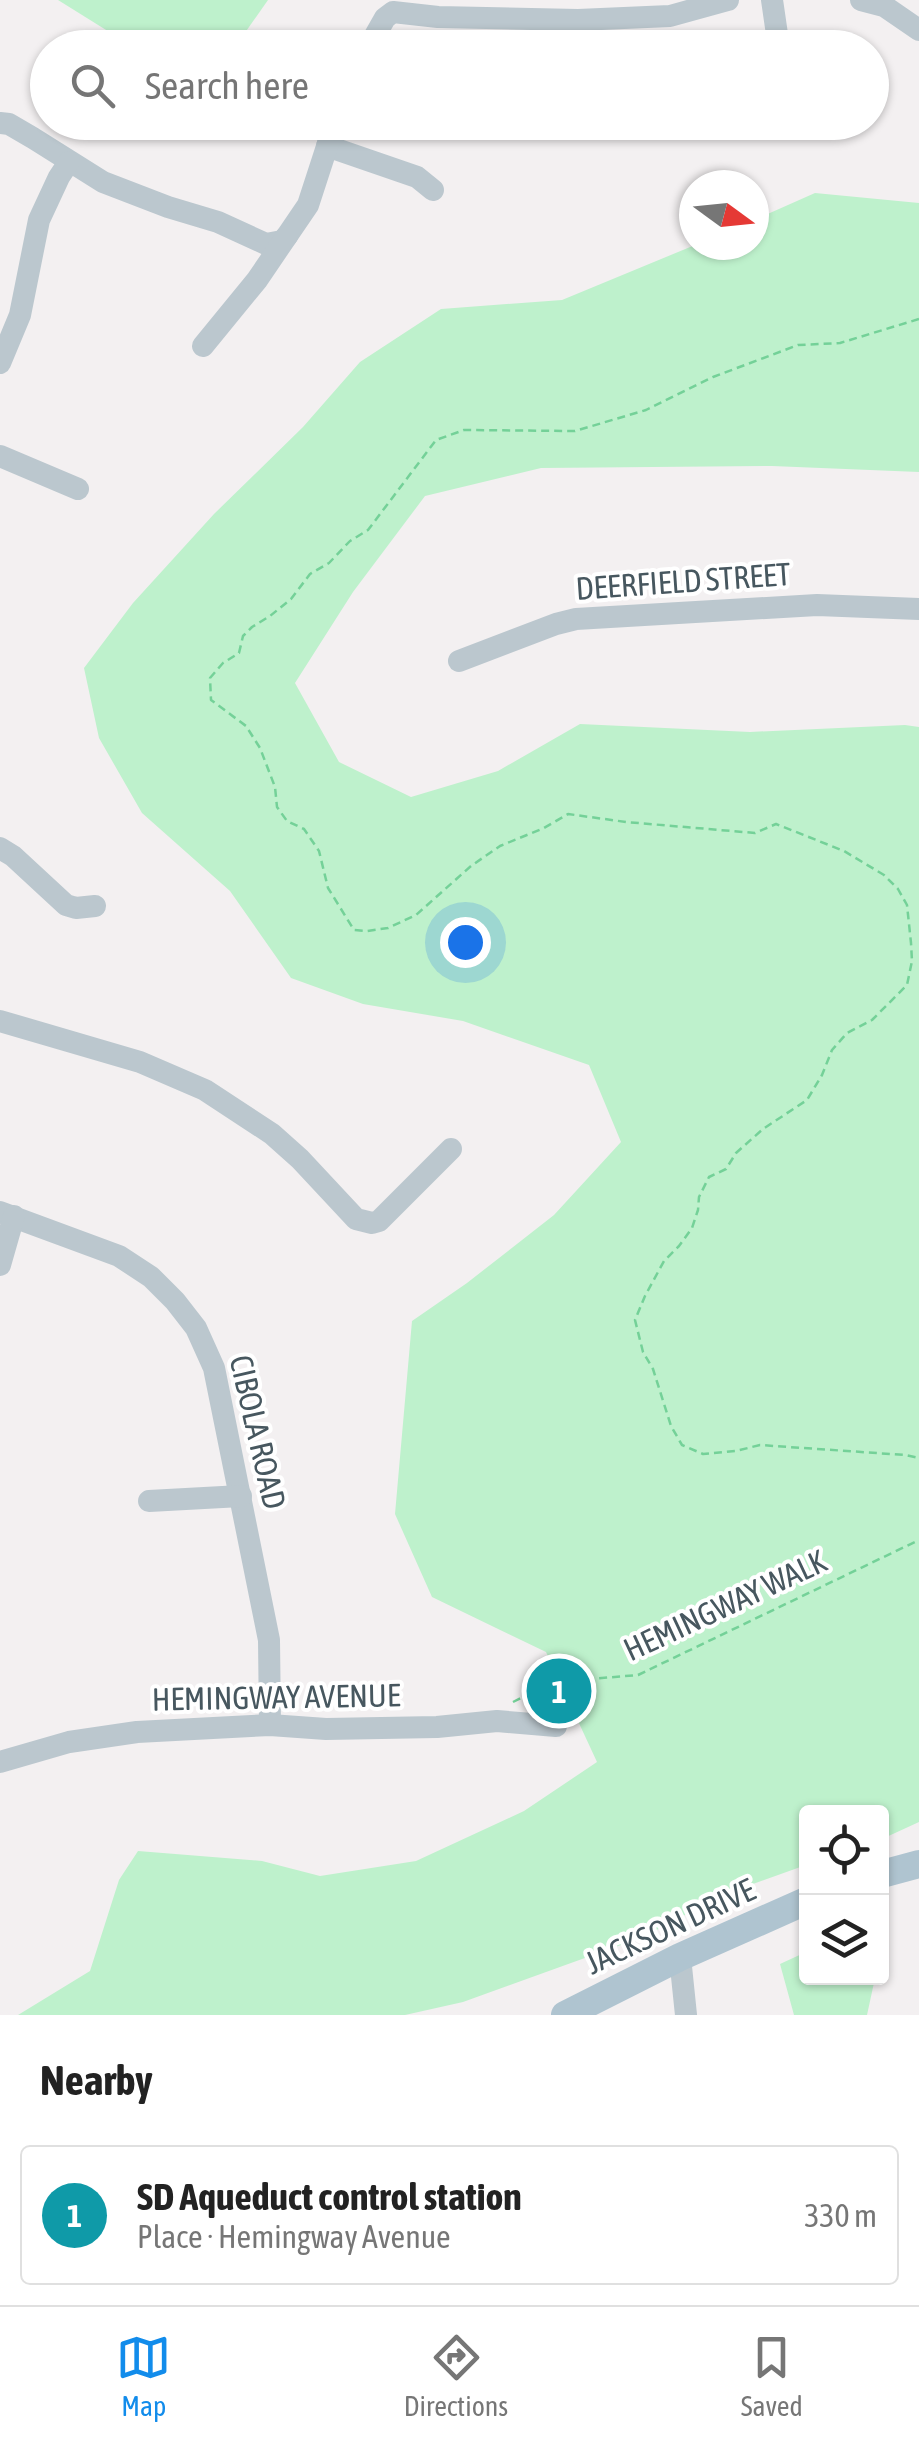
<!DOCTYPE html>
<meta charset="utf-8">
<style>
:root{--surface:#fff;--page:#f6f6f6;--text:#222;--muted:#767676;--line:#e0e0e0;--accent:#128ceb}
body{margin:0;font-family:"Asap Condensed",sans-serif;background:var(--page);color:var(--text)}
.controls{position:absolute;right:30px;bottom:30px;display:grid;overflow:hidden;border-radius:10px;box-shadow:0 2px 8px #0004}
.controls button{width:90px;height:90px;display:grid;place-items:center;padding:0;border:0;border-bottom:2px solid var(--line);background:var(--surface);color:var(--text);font:50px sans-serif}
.compass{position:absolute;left:679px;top:170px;width:90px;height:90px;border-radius:50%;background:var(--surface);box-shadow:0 2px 8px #0004;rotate:105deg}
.you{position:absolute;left:465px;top:942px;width:35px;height:35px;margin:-25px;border:8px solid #fff;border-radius:50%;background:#1a73e8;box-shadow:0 0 0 15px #1a73e833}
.badge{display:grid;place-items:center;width:65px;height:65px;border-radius:50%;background:var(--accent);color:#fff;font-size:32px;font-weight:700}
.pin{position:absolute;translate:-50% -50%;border:5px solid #fff;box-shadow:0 2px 10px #0006}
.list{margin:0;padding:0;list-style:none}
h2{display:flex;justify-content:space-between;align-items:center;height:130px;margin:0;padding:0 40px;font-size:42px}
h2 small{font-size:32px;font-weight:400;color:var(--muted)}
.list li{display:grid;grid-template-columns:65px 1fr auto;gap:30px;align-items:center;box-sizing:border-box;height:140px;margin:0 20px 20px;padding:0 20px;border:2px solid var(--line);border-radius:10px}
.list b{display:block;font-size:38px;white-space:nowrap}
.list p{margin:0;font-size:32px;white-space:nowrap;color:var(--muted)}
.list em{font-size:32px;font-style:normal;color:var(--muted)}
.icon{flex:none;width:55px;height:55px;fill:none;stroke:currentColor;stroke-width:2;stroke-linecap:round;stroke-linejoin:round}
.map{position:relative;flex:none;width:919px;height:2015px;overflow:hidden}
.search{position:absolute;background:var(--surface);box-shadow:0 2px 8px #0004;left:30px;right:30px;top:30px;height:110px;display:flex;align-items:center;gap:25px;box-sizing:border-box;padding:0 35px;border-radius:55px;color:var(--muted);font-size:38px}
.sheet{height:290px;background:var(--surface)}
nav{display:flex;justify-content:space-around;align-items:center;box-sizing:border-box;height:140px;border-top:2px solid var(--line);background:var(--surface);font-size:28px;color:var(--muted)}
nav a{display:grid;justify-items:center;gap:5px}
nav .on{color:var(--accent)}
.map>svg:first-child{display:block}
.green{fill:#bef1cc}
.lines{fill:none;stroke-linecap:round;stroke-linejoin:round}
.path{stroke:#74d198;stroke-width:2.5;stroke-dasharray:8 5;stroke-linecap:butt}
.minor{stroke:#bbc7ce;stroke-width:22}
.major{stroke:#afc4d0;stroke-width:28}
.labels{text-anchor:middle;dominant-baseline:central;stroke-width:8;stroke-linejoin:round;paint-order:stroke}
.street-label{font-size:32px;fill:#47575f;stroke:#fff}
</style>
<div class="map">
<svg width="919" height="2015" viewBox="0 0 919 2015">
<rect width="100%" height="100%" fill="#f3f0f1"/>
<g class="green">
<polygon points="58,0 268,0 242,37 223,47 135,48"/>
<polygon points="815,193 919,203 919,472 772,466 541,468 425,496 353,592 295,683 339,762 411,797 498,771 580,724 750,732 905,725 919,727 919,1822 882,1839 882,1812 806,1812 806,1865 725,1894 643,1937 463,2002 405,2015 18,2015 90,1971 119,1880 138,1851 262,1861 320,1876 416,1861 524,1811 597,1762 546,1652 432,1597 395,1514 412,1321 467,1283 554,1215 621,1142 589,1065 463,1021 363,1004 291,978 230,891 142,813 99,738 84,668 133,603 214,514 303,427 360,362 441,309 562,300 695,245 754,245 754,220"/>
<polygon points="806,1952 806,1978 875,1978 867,2015 794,2015 780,1964"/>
</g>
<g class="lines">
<g class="path">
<polyline points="919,319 840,343 798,345 713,377 646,410 575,431 464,430 436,440 368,530 350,541 329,563 310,574 291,599 270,616 252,627 243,636 239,653 223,663 210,678 211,700 246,726 260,748 275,787 277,807 287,821 304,829 319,851 328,888 354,930 367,931 388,928 416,915 471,866 500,846 544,828 568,814 626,822 755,833 776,824 844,851 884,875 898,889 907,905 911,943 912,961 907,985 872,1020 847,1033 832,1050 822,1075 807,1100 763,1129 736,1153 726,1169 709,1177 699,1197 698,1210 692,1228 679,1246 664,1261 645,1296 635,1320 643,1352 653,1369 671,1426 682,1445 703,1454 736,1451 760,1445 905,1455 919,1458"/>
<polyline points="513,1702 553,1682 638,1675 919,1540"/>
</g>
<g class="minor">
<polyline points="772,0 779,48"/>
<polyline points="861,0 884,6 919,30"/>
<polyline points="578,20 579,48"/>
<polyline points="368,48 385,18 393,12 438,17 578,20 670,16 728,0"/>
<polyline points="603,122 610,129"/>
<polyline points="0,123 9,124 33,138 103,182 168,207 218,222 266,244 282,241 287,236"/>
<polyline points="327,146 417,177 433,190"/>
<polyline points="203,346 257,280 308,205 335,122"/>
<polyline points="0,363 20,315 39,220 59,177 69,162"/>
<polyline points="0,456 78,489"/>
<polyline points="459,661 556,624 576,619 817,605 919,609"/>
<polyline points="0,848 13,856 66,905 76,908 95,906"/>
<polyline points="0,1021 140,1062 205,1090 272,1134 300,1159 356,1219 372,1223 379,1221 451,1149"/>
<polyline points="0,1212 119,1256 151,1277 175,1301 196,1328 214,1368 269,1640 270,1725"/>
<polyline points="0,1265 14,1216"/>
<polyline points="149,1501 241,1496"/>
<polyline points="0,1762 69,1742 137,1732 270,1725 326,1729 437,1727 497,1721 556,1726"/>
<polyline points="680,1957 686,2015"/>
</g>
<g class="major">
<polyline points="882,1874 919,1864"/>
<polyline points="565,2015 680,1957 806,1901"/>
</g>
</g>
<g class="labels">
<g class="street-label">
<text transform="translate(683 581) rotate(-4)">DEERFIELD STREET</text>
<text transform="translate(258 1432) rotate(77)">CIBOLA ROAD</text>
<text transform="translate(725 1605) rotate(-25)">HEMINGWAY WALK</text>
<text transform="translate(276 1697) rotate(-1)">HEMINGWAY AVENUE</text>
<text transform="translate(670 1926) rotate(-25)">JACKSON DRIVE</text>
</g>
</g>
</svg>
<div class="controls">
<button><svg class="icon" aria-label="locate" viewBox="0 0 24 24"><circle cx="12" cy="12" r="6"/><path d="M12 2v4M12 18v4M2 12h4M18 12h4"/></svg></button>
<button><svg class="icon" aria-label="layers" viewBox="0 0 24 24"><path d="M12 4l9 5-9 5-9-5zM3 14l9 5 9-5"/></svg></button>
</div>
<svg class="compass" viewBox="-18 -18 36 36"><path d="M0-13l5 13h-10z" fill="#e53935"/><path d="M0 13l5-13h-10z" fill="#767676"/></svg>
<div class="you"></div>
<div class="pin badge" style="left:559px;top:1691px;background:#0f9aa8">1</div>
<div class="search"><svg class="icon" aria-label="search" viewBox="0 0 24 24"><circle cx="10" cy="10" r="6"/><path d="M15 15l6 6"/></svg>Search here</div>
</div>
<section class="sheet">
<h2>Nearby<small></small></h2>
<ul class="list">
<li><span class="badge" style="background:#0f9aa8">1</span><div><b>SD Aqueduct control station</b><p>Place · Hemingway Avenue</p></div><em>330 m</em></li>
</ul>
</section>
<nav>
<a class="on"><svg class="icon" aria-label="map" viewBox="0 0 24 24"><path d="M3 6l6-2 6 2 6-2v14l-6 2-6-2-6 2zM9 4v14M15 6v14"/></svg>Map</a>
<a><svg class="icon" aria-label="directions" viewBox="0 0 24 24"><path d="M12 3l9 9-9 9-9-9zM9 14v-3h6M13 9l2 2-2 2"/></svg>Directions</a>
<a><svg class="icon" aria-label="saved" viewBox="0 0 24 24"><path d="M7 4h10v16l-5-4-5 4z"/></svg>Saved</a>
</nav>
